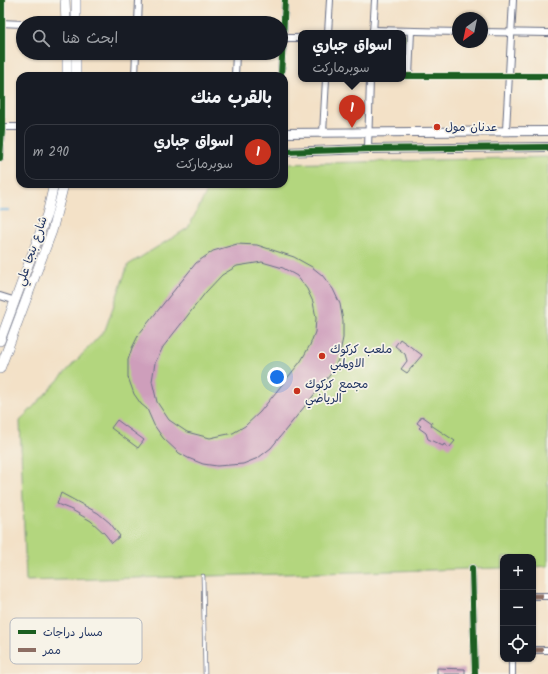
<!DOCTYPE html>
<html lang="ar">
<meta charset="utf-8">
<style>
:root{--surface:#171b24;--page:#20242c;--text:#f1f3f6;--muted:#9ea1a6;--line:#363941;--accent:#c8321e}
body{margin:0;font-family:Kalam,"Playpen Sans Arabic",sans-serif;background:var(--page);color:var(--text);direction:rtl}
.controls{position:absolute;right:12px;bottom:12px;display:grid;overflow:hidden;border-radius:8px;box-shadow:0 1px 3px #0004}
.controls button{width:36px;height:36px;display:grid;place-items:center;padding:0;border:0;border-bottom:1px solid var(--line);background:var(--surface);color:var(--text);font:20px sans-serif}
.compass{position:absolute;left:452px;top:12px;width:36px;height:36px;border-radius:50%;background:var(--surface);box-shadow:0 1px 3px #0004;rotate:213deg}
.you{position:absolute;left:277px;top:377px;width:14px;height:14px;margin:-10px;border:3px solid #fff;border-radius:50%;background:#1a73e8;box-shadow:0 0 0 6px #1a73e833}
.badge{display:grid;place-items:center;width:26px;height:26px;border-radius:50%;background:var(--accent);color:#fff;font-size:13px;font-weight:700}
.pin{position:absolute;translate:-50% -33px;filter:drop-shadow(0 1px 2px #0008)}
.pin::after{content:'';position:absolute;top:21px;width:14px;height:12px;background:inherit;clip-path:polygon(0 0,100% 0,50% 100%)}
.popup{position:absolute;left:298px;top:30px;width:108px;height:52px;box-sizing:border-box;display:grid;place-content:center;border-radius:8px;background:var(--surface);filter:drop-shadow(0 1px 3px #0005);font-size:13px;white-space:nowrap;color:var(--muted)}
.popup b{font-size:15px;color:var(--text)}
.popup::after{content:'';position:absolute;left:50%;top:100%;margin-left:-8px;border:8px solid transparent;border-top-color:var(--surface)}
.list{margin:0;padding:0;list-style:none}
h2{display:flex;justify-content:space-between;align-items:center;height:52px;margin:0;padding:0 16px;font-size:17px}
h2 small{font-size:13px;font-weight:400;color:var(--muted)}
.list li{display:grid;grid-template-columns:26px 1fr auto;gap:12px;align-items:center;box-sizing:border-box;height:56px;margin:0 8px 8px;padding:0 8px;border:1px solid var(--line);border-radius:12px}
.list b{display:block;font-size:15px;white-space:nowrap}
.list p{margin:0;font-size:13px;white-space:nowrap;color:var(--muted)}
.list em{font-size:13px;font-style:normal;color:var(--muted)}
.icon{flex:none;width:22px;height:22px;fill:none;stroke:currentColor;stroke-width:2;stroke-linecap:round;stroke-linejoin:round}
.map{position:relative;flex:none;width:548px;height:674px;overflow:hidden;direction:ltr}
.search{position:absolute;background:var(--surface);box-shadow:0 1px 3px #0004;left:16px;top:16px;width:272px;height:44px;display:flex;align-items:center;gap:10px;box-sizing:border-box;padding:0 14px;border-radius:22px;color:var(--muted);font-size:15px}
.panel{position:absolute;background:var(--surface);box-shadow:0 1px 3px #0004;left:16px;top:72px;width:272px;height:116px;border-radius:12px;direction:rtl}
.map>svg:first-child{display:block}
.green{fill:#b3d67e;stroke:#67826e}
.garden{fill:url(#garden-dots);stroke:#67826e}
.lines{fill:none;stroke-linecap:round;stroke-linejoin:round}
.stream{stroke:#6ab7e3;stroke-width:2}
.building{fill:#ce9ebb;fill-rule:evenodd}
.service-casing{stroke:#676d83;stroke-width:4.5}
.minor-casing{stroke:#676d83;stroke-width:8}
.tertiary-casing{stroke:#676d83;stroke-width:10}
.secondary-casing{stroke:#676d83;stroke-width:10}
.service{stroke:#fff;stroke-width:3}
.minor{stroke:#fff;stroke-width:6}
.tertiary{stroke:#fff;stroke-width:8}
.secondary{stroke:#fff;stroke-width:9}
.quiet{stroke:#8d6e63;stroke-width:5;stroke-dasharray:10 5;stroke-linecap:butt}
.cycleway-casing{stroke:#f7f3e8;stroke-width:8}
.cycleway{stroke:#1b5e20;stroke-width:6}
.poi-dot{fill:#c8321e;stroke:#f7f3e8;stroke-width:1.5}
.labels{text-anchor:middle;dominant-baseline:central;stroke-width:3.5;stroke-linejoin:round;paint-order:stroke}
.poi-label{font-size:12px;fill:#1b2f5e;stroke:#f7f3e8;text-anchor:start}
.street-label{font-size:12px;fill:#1b2f5e;stroke:#f7f3e8}
.key{fill:#f7f3e8;stroke:#b5b8bf;stroke-width:1}
.key-label{font-size:11px;fill:#1b2f5e}
</style>
<div class="map">
<svg width="548" height="674" viewBox="0 0 548 674">
<defs>
<pattern id="garden-dots" width="8" height="8" patternUnits="userSpaceOnUse"><rect width="8" height="8" fill="#b3d67e"/><path d="M2 2h.1M6 6h.1" fill="none" stroke="#99b86f" stroke-width="1.8" stroke-linecap="round"/></pattern>
</defs>
<rect width="100%" height="100%" fill="#f7f3e8"/>
<filter id="ink" filterUnits="userSpaceOnUse"><feTurbulence type="fractalNoise" baseFrequency=".025" numOctaves="2"/><feDisplacementMap in="SourceGraphic" scale="8" xChannelSelector="R" yChannelSelector="G"/><feConvolveMatrix kernelMatrix="1 2 1 2 8 2 1 2 1" color-interpolation-filters="sRGB"/></filter>
<filter id="wash" filterUnits="userSpaceOnUse"><feTurbulence type="fractalNoise" baseFrequency=".012" numOctaves="4" result="noise"/><feDisplacementMap in="SourceGraphic" scale="16" xChannelSelector="R" yChannelSelector="G"/><feGaussianBlur stdDeviation="0.9" result="paint"/><feColorMatrix in="noise" values="0 0 0 0 0 0 0 0 0 0 0 0 0 0 0 0 0 1.4 0 .05"/><feComposite in="paint" operator="in"/></filter>
<g filter="url(#wash)">
<rect width="100%" height="100%" fill="#f3e1c7"/>
<polygon class="green" points="548,157 548,566 533,567 533,557 503,557 503,568 26,581 20,421 105,330 128,265 188,228 211,184 284,184 284,164"/>
<polygon class="garden" points="403,34 407,34 405,73 403,73"/>
<g class="lines">
<polyline class="stream" points="0,210 9,210"/>
</g>
<g id="blocks">
<g class="building">
<path d="M 237,244 L 257,245 L 294,257 L 312,267 L 322,275 L 333,289 L 340,304 L 343,321 L 343,338 L 339,357 L 334,370 L 271,448 L 258,458 L 243,464 L 217,466 L 203,464 L 188,458 L 179,453 L 163,438 L 154,425 L 147,409 L 141,404 L 134,394 L 128,377 L 128,360 L 132,348 L 139,334 L 196,263 L 213,251 ZM 262,262 L 283,268 L 297,276 L 307,289 L 313,302 L 316,318 L 315,332 L 310,345 L 301,361 L 260,412 L 245,426 L 233,433 L 210,438 L 187,432 L 169,420 L 157,402 L 152,381 L 155,363 L 163,347 L 206,292 L 222,275 L 237,266 Z"/>
<polygon points="400,339 422,355 407,373 401,369 407,361 405,354 395,346"/>
<polygon points="422,416 432,423 431,425 455,441 449,448 444,444 443,446 428,439 426,433 419,428 421,426 417,423"/>
<polygon points="117,420 144,440 138,448 111,428"/>
<polygon points="61,493 98,513 110,523 120,536 112,543 105,534 91,521 72,510 57,504"/>
<polygon points="437,668 465,669 465,674 437,674"/>
</g>
</g>
</g>
<g filter="url(#ink)">
<use href="#blocks" fill-opacity="0" stroke="#676d83" stroke-width="1"/>
<g class="lines">
<g class="service-casing">
<polyline id="service" points="203,576 205,674"/>
</g>
<g class="minor-casing">
<g id="minor">
<polyline points="0,23 23,24"/>
<polyline points="138,23 139,0"/>
<polyline points="373,30 458,32"/>
<polyline points="482,32 548,33"/>
<polyline points="328,33 330,0"/>
<polyline points="373,33 375,0"/>
<polyline points="281,38 301,38"/>
<polyline points="135,76 136,53"/>
<polyline points="235,76 236,53"/>
<polyline points="281,76 285,0"/>
<polyline points="403,76 548,76"/>
<polyline points="409,76 411,31"/>
<polyline points="0,127 20,127"/>
<polyline points="506,130 513,0"/>
<polyline points="323,133 326,79"/>
<polyline points="368,149 370,79"/>
<polyline points="0,158 2,130 2,0"/>
<polyline points="0,296 16,301"/>
<polyline points="472,568 475,674"/>
<polyline points="533,596 548,596"/>
<polyline points="533,650 548,650"/>
<polyline points="512,659 512,674"/>
</g>
</g>
<g class="tertiary-casing">
<g id="tertiary">
<polyline points="284,133 548,131"/>
<polyline points="284,152 368,149 548,147"/>
</g>
</g>
<g class="secondary-casing">
<g id="secondary">
<polyline points="65,0 66,23"/>
<polyline points="76,0 76,23"/>
<polyline points="67,53 67,76"/>
<polyline points="76,53 76,76"/>
<polyline points="0,341 47,214 54,184"/>
<polyline points="0,369 52,231 64,184"/>
</g>
</g>
<use href="#service" class="service"/>
<use href="#minor" class="minor"/>
<use href="#tertiary" class="tertiary"/>
<use href="#secondary" class="secondary"/>
<g class="quiet">
<polyline points="533,596 548,596"/>
<polyline points="533,650 548,650"/>
</g>
<g class="cycleway-casing">
<g id="cycleway">
<polyline points="281,76 285,0"/>
<polyline points="403,76 548,76"/>
<polyline points="284,152 368,149 548,147"/>
<polyline points="0,158 2,130 2,0"/>
<polyline points="472,568 475,674"/>
</g>
</g>
<use href="#cycleway" class="cycleway"/>
</g>
</g>
<g class="poi-dot">
<circle cx="437" cy="127" r="4"/>
<circle cx="322" cy="356" r="4"/>
<circle cx="297" cy="391" r="4"/>
</g>
<g class="labels">
<g class="poi-label">
<text x="445" y="127">عدنان مول</text>
<text x="330" y="349">ملعب كركوك<tspan x="330" dy="14">الاولمبي</tspan></text>
<text x="305" y="384">مجمع كركوك<tspan x="305" dy="14">الرياضي</tspan></text>
</g>
<g class="street-label">
<text transform="translate(32 251) rotate(-71)">شارع بنجا علي</text>
</g>
</g>
<rect x="10" y="618" width="132" height="46" rx="6" class="key"/>
<rect x="18" y="630" width="18" height="4" fill="#1b5e20"/>
<rect x="18" y="648" width="18" height="4" fill="#8d6e63"/>
<g class="key-label">
<text x="43" y="636">مسار دراجات</text>
<text x="43" y="654">ممر</text>
</g>
</svg>
<div class="controls">
<button>+</button>
<button>−</button>
<button><svg class="icon" aria-label="locate" viewBox="0 0 24 24"><circle cx="12" cy="12" r="6"/><path d="M12 2v4M12 18v4M2 12h4M18 12h4"/></svg></button>
</div>
<svg class="compass" viewBox="-18 -18 36 36"><path d="M0-13l5 13h-10z" fill="#e53935"/><path d="M0 13l5-13h-10z" fill="#9ea1a6"/></svg>
<div class="you"></div>
<div class="pin badge" style="left:352px;top:128px">1</div>
<div class="popup"><b>اسواق جباري</b>سوبرماركت</div>
<div class="search"><svg class="icon" aria-label="search" viewBox="0 0 24 24"><circle cx="10" cy="10" r="6"/><path d="M15 15l6 6"/></svg>ابحث هنا</div>
<section class="panel">
<h2>بالقرب منك<small></small></h2>
<ul class="list">
<li><span class="badge">1</span><div><b>اسواق جباري</b><p>سوبرماركت</p></div><em>290 m</em></li>
</ul>
</section>
</div>
